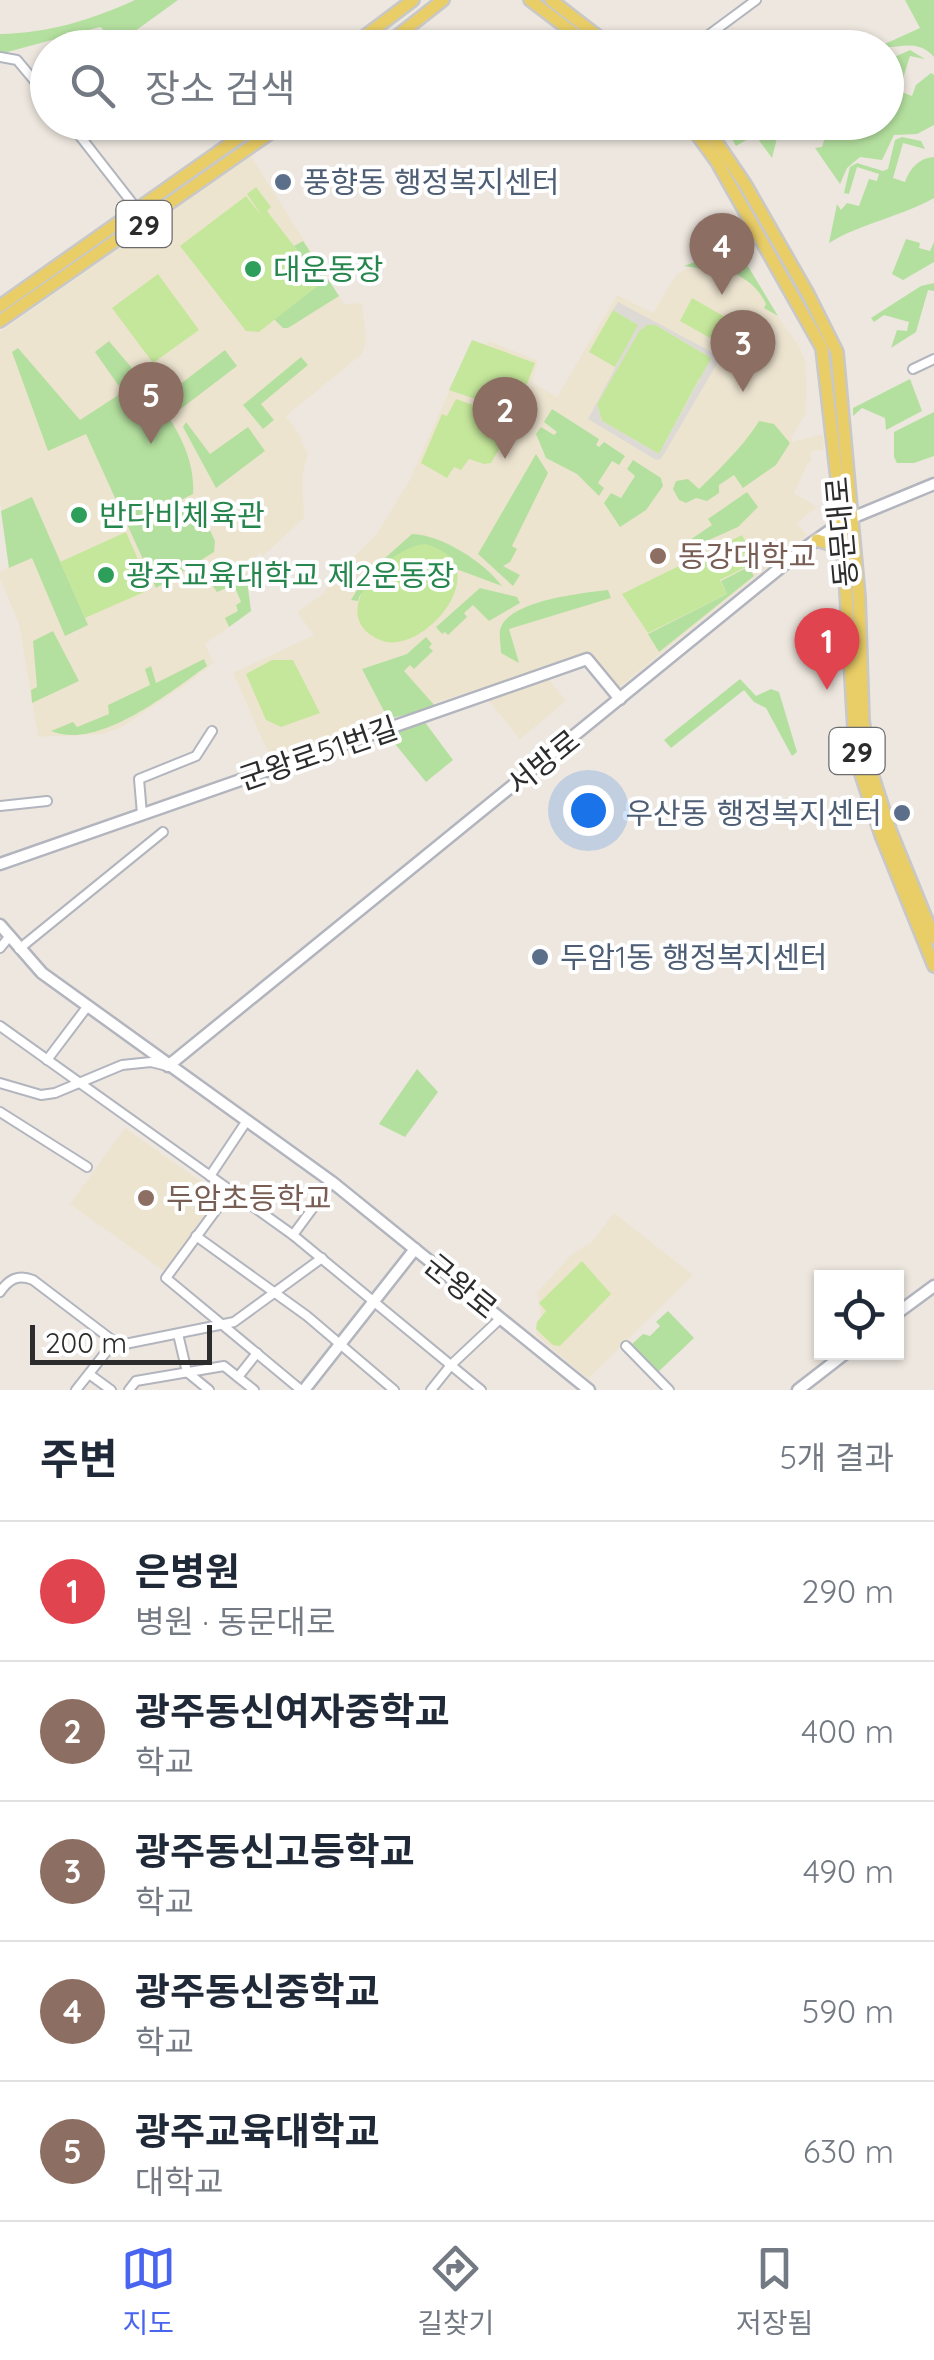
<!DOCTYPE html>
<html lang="ko">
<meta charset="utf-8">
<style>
:root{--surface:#fff;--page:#f6f6f7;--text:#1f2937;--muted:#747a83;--line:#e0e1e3;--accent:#4965f0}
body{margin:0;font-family:Quicksand,"Noto Sans KR",sans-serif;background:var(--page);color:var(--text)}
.controls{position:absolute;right:30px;bottom:30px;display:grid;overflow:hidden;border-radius:0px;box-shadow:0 2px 8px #0004}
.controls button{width:90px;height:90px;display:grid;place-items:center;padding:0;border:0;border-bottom:2px solid var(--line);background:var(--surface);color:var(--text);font:50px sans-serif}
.scale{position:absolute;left:30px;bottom:25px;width:182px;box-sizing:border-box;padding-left:10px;border:5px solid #2c2c2c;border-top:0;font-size:28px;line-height:35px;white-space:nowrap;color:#2c2c2c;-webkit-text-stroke:8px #fff;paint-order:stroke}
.you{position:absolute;left:588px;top:810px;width:35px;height:35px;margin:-25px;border:8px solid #fff;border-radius:50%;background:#1a73e8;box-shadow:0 0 0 15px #1a73e833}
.badge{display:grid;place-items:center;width:65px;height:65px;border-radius:50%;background:var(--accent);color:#fff;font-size:32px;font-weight:700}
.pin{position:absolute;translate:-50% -82px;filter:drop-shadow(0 2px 5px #0008)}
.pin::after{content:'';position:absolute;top:52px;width:35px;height:30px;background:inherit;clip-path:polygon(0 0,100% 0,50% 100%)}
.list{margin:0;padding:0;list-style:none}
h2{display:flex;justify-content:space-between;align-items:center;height:130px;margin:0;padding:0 40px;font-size:42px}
h2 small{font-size:32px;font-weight:400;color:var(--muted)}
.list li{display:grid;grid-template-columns:65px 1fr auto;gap:30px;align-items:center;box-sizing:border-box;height:140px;padding:0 40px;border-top:2px solid var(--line)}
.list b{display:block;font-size:38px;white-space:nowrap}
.list p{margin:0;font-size:32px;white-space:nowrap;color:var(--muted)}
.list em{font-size:32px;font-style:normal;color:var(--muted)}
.icon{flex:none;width:55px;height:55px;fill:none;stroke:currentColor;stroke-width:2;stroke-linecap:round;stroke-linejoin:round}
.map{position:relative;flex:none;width:934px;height:1390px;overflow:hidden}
.search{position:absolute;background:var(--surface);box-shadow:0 2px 8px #0004;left:30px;right:30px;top:30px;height:110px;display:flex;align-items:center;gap:25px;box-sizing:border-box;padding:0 35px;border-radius:55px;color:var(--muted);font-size:38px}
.sheet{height:830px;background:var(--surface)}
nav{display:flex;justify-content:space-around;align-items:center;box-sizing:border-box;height:140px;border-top:2px solid var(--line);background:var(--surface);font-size:28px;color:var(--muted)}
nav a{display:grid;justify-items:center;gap:5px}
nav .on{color:var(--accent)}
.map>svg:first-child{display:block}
.education{fill:#ede4d0}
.green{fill:#b4e09f}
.pitch{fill:#c5e79b}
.plaza{fill:#dddad6;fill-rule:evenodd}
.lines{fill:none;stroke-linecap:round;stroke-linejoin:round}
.street-casing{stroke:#b2b5be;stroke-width:12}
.secondary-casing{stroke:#b2b5be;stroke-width:15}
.primary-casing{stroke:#c8c8c8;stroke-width:16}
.street{stroke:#fff;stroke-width:8}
.secondary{stroke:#fff;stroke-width:10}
.primary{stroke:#e9cd67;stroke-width:11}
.service-dot{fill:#5c6f8a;stroke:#fff;stroke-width:4}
.leisure-dot{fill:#2e9e5b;stroke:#fff;stroke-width:4}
.education-dot{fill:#8d6e63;stroke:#fff;stroke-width:4}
.labels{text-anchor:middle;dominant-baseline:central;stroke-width:8;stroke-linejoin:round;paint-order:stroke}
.shield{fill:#fff;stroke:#6b6b6b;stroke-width:2.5}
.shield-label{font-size:28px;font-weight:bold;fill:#2c2c2c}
.service-label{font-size:30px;fill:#4e5e75;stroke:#fff;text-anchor:start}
.leisure-label{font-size:30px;fill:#27864d;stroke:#fff;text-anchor:start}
.street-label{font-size:30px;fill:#2c2c2c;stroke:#fff}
.education-label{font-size:30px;fill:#785e54;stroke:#fff;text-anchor:start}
</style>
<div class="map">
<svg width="934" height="1390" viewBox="0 0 934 1390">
<rect width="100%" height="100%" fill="#ede7df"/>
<g class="education">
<polygon points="251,156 339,296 344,304 362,303 366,341 362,354 286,416 302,438 300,440 308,453 302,477 304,518 263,556 260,553 246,564 251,611 205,644 213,663 188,683 122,727 103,734 38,737 19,624 0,579 0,572 9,567 0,500 0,332"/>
<polygon points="687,268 732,272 752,283 761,293 766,304 764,308 778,317 799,346 805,361 807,389 805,415 792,436 792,442 823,434 824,450 811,451 811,462 808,463 794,493 817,507 797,523 807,535 618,688 589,653 426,706 362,669 388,719 271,759 233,673 314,635 297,612 323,594 339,571 377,534 409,481 472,340 487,345 489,341 538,361 532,383 557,397 617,295 653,313 676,275"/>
<polygon points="547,677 566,701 520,739 489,701 491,695"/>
<polygon points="125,1128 220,1195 164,1271 70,1204"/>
<polygon points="614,1213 693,1275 588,1379 536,1335 541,1317 537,1293 572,1254 592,1242"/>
</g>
<g class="green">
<path d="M 135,0 L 178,0 L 113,47 L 101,47 L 96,40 L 103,29 L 100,27 L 0,54 L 0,34 C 49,33 91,20 135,0 Z"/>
<path d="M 905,0 L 934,0 L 934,57 C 916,37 898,50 878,47 L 920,28 Z"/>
<polygon points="910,50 925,59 910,56 899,91 912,96 916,85 931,73 934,75 934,125 917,134 894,135 882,160 860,157 847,168 840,184 815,148 822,147 826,134 839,123 886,122 887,98 898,92 887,88 887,74 890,72 887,64 890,59"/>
<polygon points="728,122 762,123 764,126 769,123 793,123 797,130 788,136 778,134 772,158 755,135 736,146 724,125"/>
<path d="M 902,137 L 921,141 L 925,149 L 903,143 L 893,178 L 905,182 C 910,168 919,158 934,157 L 934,198 C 900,217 862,223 829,243 L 837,204 L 841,210 L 847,203 L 859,206 L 869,179 L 877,181 L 879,174 L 857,167 L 849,194 L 844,193 L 850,167 L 857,163 L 883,171 L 888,169 L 895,140 Z"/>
<polygon points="906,239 920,243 919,248 930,251 934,242 934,262 903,280 892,274"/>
<polygon points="303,241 339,296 288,328 283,328 274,319 317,286 315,281 318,278 307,255 302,258 294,246"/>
<path d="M 731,248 L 743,258 L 778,316 L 764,308 L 766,304 C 758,287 748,281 733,272 L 726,281 L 708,270 L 684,266 Z"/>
<polygon points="934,283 934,291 928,290 916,332 891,348 897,330 907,331 909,322 884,315 874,322 871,318 921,286"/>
<path d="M 109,341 C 142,381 198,438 193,494 L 181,500 L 182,506 L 196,501 L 215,541 L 214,552 L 156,588 L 86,434 L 48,451 L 12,352 L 18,348 L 80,420 L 123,392 L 95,352 Z"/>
<polygon points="225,350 237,366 174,414 162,398"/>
<polygon points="301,357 308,365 261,404 274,420 263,429 243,405"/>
<polygon points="910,379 922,411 886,430 885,418 862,408 853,416 853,408"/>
<polygon points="552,409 599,439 596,445 599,447 604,442 625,456 619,465 612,461 598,483 604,488 599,496 577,474 546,458 536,434 541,427 554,435 557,432 544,422"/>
<polygon points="934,412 934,456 914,463 897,463 894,457 894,432"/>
<path d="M 759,421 L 774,424 L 790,443 L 776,465 L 743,488 L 734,475 L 719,485 L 719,493 L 707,501 L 696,498 L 686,503 L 679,500 L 673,489 L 676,481 L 688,479 L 699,489 C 717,472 747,442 759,421 Z"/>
<polygon points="186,422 210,454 248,427 265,451 216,488 183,427"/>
<polygon points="536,454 548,473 512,546 517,549 510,562 503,566 520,575 513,586 478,554"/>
<polygon points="633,460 661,478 663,486 646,510 620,527 604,503 611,493 621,498 635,476 627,469"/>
<polygon points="747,492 758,507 738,527 691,548 687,542 712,525 708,519"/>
<polygon points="32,497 88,625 65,636 32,558 9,568 1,511"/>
<path d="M 412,534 C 443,535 485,563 502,586 L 456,569 L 454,563 L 360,595 L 358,601 L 351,600 L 366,575 Z"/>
<polygon points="220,562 233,582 246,573 251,611 229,627 225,618 238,611 236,605 241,602 234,585 217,592 207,578"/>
<polygon points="748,567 754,576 659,652 648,634 727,594 721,581"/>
<polygon points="480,588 517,597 520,603 489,621 473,605 464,613 467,617 448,635 445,632 442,634 436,627"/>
<path d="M 608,590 L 611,598 L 509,629 L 519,663 L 501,653 C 501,647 499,636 500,630 C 507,600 584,593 608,590 Z"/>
<polygon points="53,631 79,681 32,703 31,690 37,687 33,641"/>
<polygon points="426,637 432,644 429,647 433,651 414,669 410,665 404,671 436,707 388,719 362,669 407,654"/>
<path d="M 204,659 L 207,666 C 170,692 98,751 51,731 L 73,722 L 77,727 L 109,714 L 108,705 L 150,685 L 145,669 L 151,666 L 156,683 Z"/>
<polygon points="740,679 756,696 771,689 779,692 797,752 792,756 766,708 754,702 744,690 671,748 664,740"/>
<polygon points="421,717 453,760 426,782 383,729"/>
<polygon points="417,1069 438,1092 405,1137 379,1124"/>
<polygon points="668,1311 694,1338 657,1373 631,1345 643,1334 650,1336 660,1326 656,1322"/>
</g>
<g class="pitch">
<polygon points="256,187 271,207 267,211 294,246 317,286 259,332 246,331 180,246 246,196 262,216 247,194"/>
<polygon points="158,274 199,330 153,363 112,308"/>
<polygon points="692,298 746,329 733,351 680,321"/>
<polygon points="613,310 639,325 615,367 589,352"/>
<polygon points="647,325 656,325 718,362 699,379 659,454 602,421 597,404 639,331"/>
<polygon points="472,340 535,363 516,413 449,390"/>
<polygon points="456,399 516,420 491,463 484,464 469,459 461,470 454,467 447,478 421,463 442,414 447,416"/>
<polygon points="126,532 151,589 85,618 60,562"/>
<polygon points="742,535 750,550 743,554 748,566 720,580 727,594 648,633 622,594"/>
<path d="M 425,544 C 503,564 422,659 380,640 C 323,615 388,547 425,544 Z"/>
<polygon points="272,660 293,660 320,713 281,727 266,720 246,674"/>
<polygon points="582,1261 611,1294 560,1346 553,1345 536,1329 537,1322 546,1311 539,1303"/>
</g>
<path class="plaza" d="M 618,302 L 721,357 L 661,459 L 656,460 L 588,419 L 638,325 L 613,310 ZM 647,325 L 656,325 L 711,358 L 659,454 L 602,421 L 597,404 L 639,331 Z"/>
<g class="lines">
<g class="street-casing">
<g id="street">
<polyline points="691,48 756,0"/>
<polyline points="0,57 17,60 48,97"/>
<polyline points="69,122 147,222"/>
<polyline points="913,369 934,359"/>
<polyline points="0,806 47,801"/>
<polyline points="142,814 139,779 196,756 212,731"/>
<polyline points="0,948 9,937"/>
<polyline points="19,949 163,832"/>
<polyline points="0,1026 293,1235 481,1390"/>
<polyline points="47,1060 87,1007"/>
<polyline points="0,1083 41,1095 55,1093 122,1065 151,1062 167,1066"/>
<polyline points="0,1112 87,1167"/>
<polyline points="210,1176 246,1122"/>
<polyline points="230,1191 166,1278 301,1390"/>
<polyline points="293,1235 332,1182"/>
<polyline points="196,1236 307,1316 394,1390"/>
<path d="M 0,1292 C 9,1279 18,1274 33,1280 L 116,1343"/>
<polyline points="178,1334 187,1372 209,1390"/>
<polyline points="626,1346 669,1390"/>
<polyline points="89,1374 111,1390"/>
<polyline points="238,1377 257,1353"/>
<polyline points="76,1390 110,1347 234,1322 322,1258"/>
<polyline points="129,1390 136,1381 224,1366 254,1390"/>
<polyline points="431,1390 451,1365 501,1318"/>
</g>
</g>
<g class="secondary-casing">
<g id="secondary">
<polyline points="0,864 587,659 620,699"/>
<polyline points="0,925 42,973 332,1182 589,1390"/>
<polyline points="168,1066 802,550 842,522 934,484"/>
<polyline points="896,1314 934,1286"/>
<polyline points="304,1390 415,1249"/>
<polyline points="798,1390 847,1352"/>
</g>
</g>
<g class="primary-casing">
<g id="primary">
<polyline points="530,0 593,48"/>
<polyline points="551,0 613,48"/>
<polyline points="349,48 413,0"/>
<polyline points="382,48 443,0"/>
<polyline points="688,122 717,162 822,348 842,522 854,729 861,774 881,835 934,966"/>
<polyline points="703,122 745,184 808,294 837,352 859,598 863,721 872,774 890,830 934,938"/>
<polyline points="0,306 261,122"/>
<polyline points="0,321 286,122"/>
<polyline points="817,540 833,545 845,559"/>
</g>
</g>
<use href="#street" class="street"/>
<use href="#secondary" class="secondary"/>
<use href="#primary" class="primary"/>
</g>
<g class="service-dot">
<circle cx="283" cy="182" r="10"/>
<circle cx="902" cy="813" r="10"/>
<circle cx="540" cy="957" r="10"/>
</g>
<g class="leisure-dot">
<circle cx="253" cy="269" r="10"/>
<circle cx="79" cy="515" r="10"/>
<circle cx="106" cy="575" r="10"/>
</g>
<g class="education-dot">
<circle cx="658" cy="556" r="10"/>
<circle cx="146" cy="1198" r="10"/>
</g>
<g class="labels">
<g class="shield">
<rect x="116.5" y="201" width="55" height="46" rx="8"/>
<rect x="829.5" y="728" width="55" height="46" rx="8"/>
</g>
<g class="shield-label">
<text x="144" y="224">29</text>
<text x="857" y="751">29</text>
</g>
<g class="service-label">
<text x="303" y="182">풍향동 행정복지센터</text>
<text x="882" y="813" text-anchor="end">우산동 행정복지센터</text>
<text x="560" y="957">두암1동 행정복지센터</text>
</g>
<g class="leisure-label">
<text x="273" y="269">대운동장</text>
<text x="99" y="515">반다비체육관</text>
<text x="126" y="575">광주교육대학교 제2운동장</text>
</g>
<g class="street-label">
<text transform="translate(841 532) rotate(-95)">동문대로</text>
<text transform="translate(318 753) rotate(-19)">군왕로51번길</text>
<text transform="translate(543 762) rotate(-39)">서방로</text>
<text transform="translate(461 1286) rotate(39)">군왕로</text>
</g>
<g class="education-label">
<text x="678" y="556">동강대학교</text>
<text x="166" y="1198">두암초등학교</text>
</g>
</g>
</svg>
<div class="controls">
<button><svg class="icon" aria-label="locate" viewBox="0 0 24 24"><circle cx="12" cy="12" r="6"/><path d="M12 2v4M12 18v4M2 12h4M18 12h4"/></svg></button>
</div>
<div class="scale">200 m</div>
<div class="you"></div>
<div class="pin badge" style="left:827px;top:690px;background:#e0444e">1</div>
<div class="pin badge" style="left:505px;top:459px;background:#8d6e63">2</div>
<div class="pin badge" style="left:743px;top:392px;background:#8d6e63">3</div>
<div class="pin badge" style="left:722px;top:295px;background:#8d6e63">4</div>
<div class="pin badge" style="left:151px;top:444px;background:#8d6e63">5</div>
<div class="search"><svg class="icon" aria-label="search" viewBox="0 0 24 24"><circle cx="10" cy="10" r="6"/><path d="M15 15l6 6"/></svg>장소 검색</div>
</div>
<section class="sheet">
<h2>주변<small>5개 결과</small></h2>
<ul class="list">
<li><span class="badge" style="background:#e0444e">1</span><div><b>은병원</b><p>병원 · 동문대로</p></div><em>290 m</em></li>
<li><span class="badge" style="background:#8d6e63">2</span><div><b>광주동신여자중학교</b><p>학교</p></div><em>400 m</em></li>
<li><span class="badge" style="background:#8d6e63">3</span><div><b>광주동신고등학교</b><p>학교</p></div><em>490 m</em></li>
<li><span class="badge" style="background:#8d6e63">4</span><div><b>광주동신중학교</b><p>학교</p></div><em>590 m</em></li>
<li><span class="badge" style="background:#8d6e63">5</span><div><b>광주교육대학교</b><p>대학교</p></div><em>630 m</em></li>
</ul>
</section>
<nav>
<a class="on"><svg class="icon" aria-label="map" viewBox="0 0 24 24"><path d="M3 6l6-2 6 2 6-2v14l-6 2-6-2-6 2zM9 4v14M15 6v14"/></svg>지도</a>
<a><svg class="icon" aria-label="directions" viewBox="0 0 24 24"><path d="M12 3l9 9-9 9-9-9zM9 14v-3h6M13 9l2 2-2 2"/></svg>길찾기</a>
<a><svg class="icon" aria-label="saved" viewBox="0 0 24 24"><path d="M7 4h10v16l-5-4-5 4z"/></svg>저장됨</a>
</nav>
